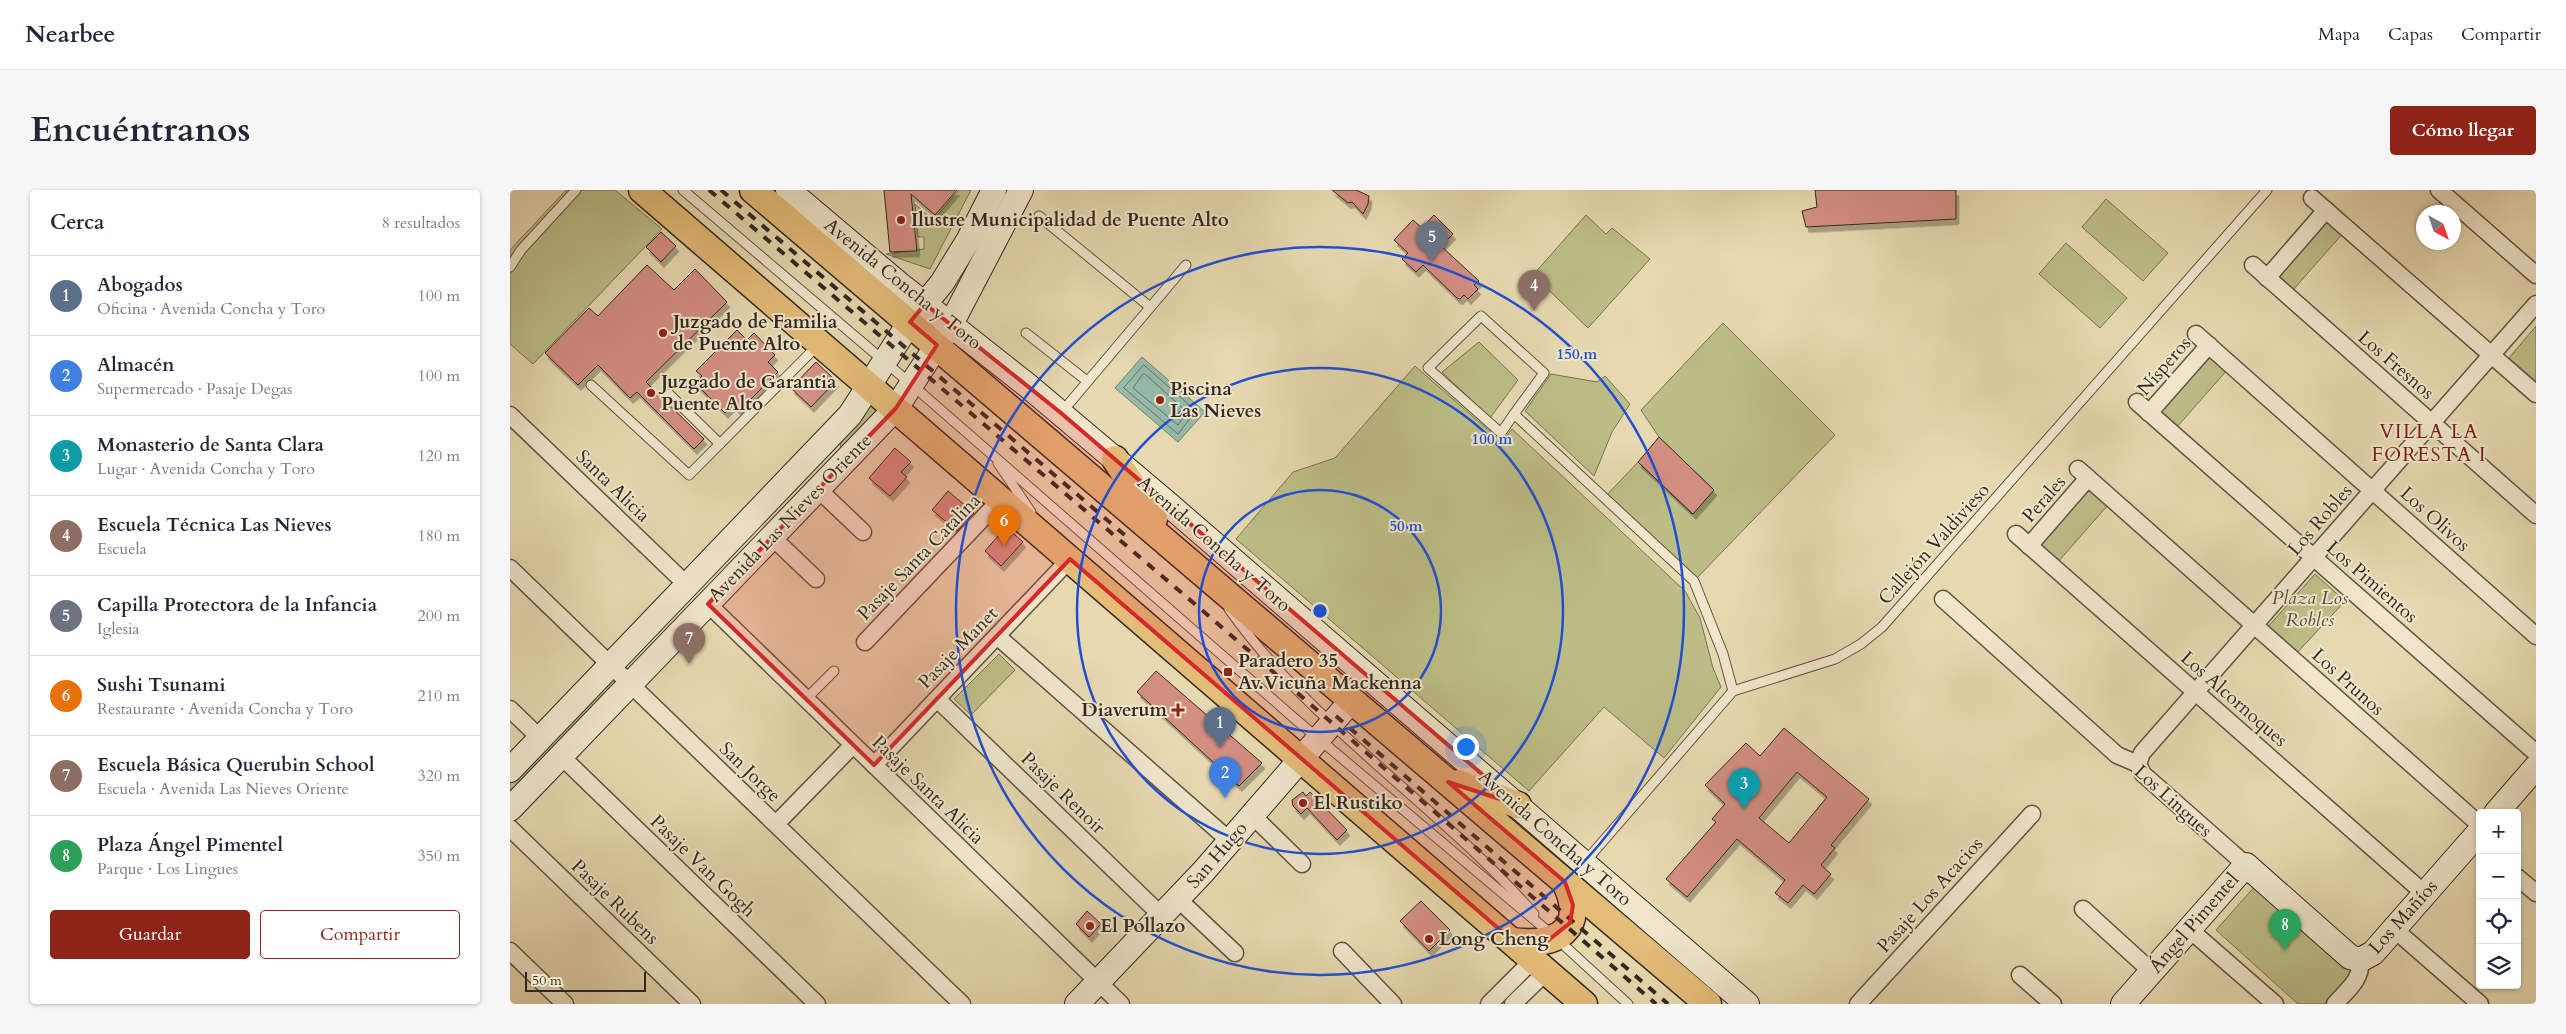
<!DOCTYPE html>
<html lang="es">
<meta charset="utf-8">
<style>
:root{--surface:#fff;--page:#f6f6f7;--text:#1f2937;--muted:#747a83;--line:#e0e1e3;--accent:#8f2418}
body{margin:0;font-family:Cardo,serif;background:var(--page);color:var(--text)}
.controls{position:absolute;right:15px;bottom:15px;display:grid;overflow:hidden;border-radius:5px;box-shadow:0 1px 4px #0004}
.controls button{width:45px;height:45px;display:grid;place-items:center;padding:0;border:0;border-bottom:1px solid var(--line);background:var(--surface);color:var(--text);font:25px sans-serif}
.compass{position:absolute;left:1906px;top:15px;width:45px;height:45px;border-radius:50%;background:var(--surface);box-shadow:0 1px 4px #0004;rotate:140deg}
.scale{position:absolute;left:15px;bottom:12px;width:121px;box-sizing:border-box;padding-left:5px;border:2px solid #332820;border-top:0;font-size:14px;line-height:18px;white-space:nowrap;color:#332820;-webkit-text-stroke:4px #efe6cc;paint-order:stroke}
.you{position:absolute;left:955px;top:556px;width:18px;height:18px;margin:-12px;border:4px solid #fff;border-radius:50%;background:#1a73e8;box-shadow:0 0 0 8px #1a73e833}
.badge{display:grid;place-items:center;width:32px;height:32px;border-radius:50%;background:var(--accent);color:#fff;font-size:16px;font-weight:700}
.pin{position:absolute;translate:-50% -41px;filter:drop-shadow(0 1px 2px #0008)}
.pin::after{content:'';position:absolute;top:26px;width:18px;height:15px;background:inherit;clip-path:polygon(0 0,100% 0,50% 100%)}
.list{margin:0;padding:0;list-style:none}
h2{display:flex;justify-content:space-between;align-items:center;height:65px;margin:0;padding:0 20px;font-size:21px}
h2 small{font-size:16px;font-weight:400;color:var(--muted)}
.list li{display:grid;grid-template-columns:32px 1fr auto;gap:15px;align-items:center;box-sizing:border-box;height:80px;padding:0 20px;border-top:1px solid var(--line)}
.list b{display:block;font-size:19px;white-space:nowrap}
.list p{margin:0;font-size:16px;white-space:nowrap;color:var(--muted)}
.list em{font-size:16px;font-style:normal;color:var(--muted)}
.actions{display:flex;gap:10px;padding:15px 20px}
.actions a{flex:1;padding:11px 0;border:1px solid var(--accent);border-radius:5px;text-align:center;font-size:18px;color:var(--accent)}
.actions .main{background:var(--accent);color:#fff}
.icon{flex:none;width:28px;height:28px;fill:none;stroke:currentColor;stroke-width:2;stroke-linecap:round;stroke-linejoin:round}
.map{position:relative;flex:none;width:2026px;height:814px;overflow:hidden;border-radius:5px}
header{display:flex;align-items:center;gap:30px;box-sizing:border-box;height:70px;padding:0 25px;background:var(--surface);border-bottom:1px solid var(--line)}
header strong{font-size:24px}
nav{display:flex;gap:28px;margin-inline-start:auto;font-size:18px}
.intro{display:flex;align-items:center;justify-content:space-between;box-sizing:border-box;height:120px;padding:0 30px}
h1{margin:0;font-size:35px}
.button{padding:12px 22px;border-radius:5px;background:var(--accent);color:#fff;font-size:18px;font-weight:700}
main{display:flex;gap:30px;padding:0 30px}
aside{flex:1;background:var(--surface);border-radius:5px;box-shadow:0 1px 4px #0004}
.map>svg:first-child{display:block}
.green{fill:#bcbd86;stroke:#787253}
.water{fill:#96baa9;stroke:#6e8072}
.lines{fill:none;stroke-linecap:round;stroke-linejoin:round}
.shore{stroke:#647164;stroke-width:1}
.building{fill:#d38e82;stroke:#332820;fill-rule:evenodd;filter:url(#shadow)}
.lane-casing{stroke:#605444;stroke-width:11}
.street-casing{stroke:#605444;stroke-width:19}
.secondary-casing{stroke:#332820;stroke-width:26}
.primary-casing{stroke:#332820;stroke-width:29}
.lane{stroke:#efe6cc;stroke-width:9}
.street{stroke:#efe6cc;stroke-width:16}
.secondary{stroke:#efe6cc;stroke-width:24}
.primary{stroke:#e3bc78;stroke-width:26}
.rail{stroke:#332820;stroke-width:4;stroke-dasharray:9 9;stroke-linecap:butt}
.marked{fill:#d62828;fill-opacity:0.2;stroke:#d62828;stroke-width:4;stroke-linejoin:round}
.ring{fill:none;stroke:#1d4ed8;stroke-width:2.5}
.poi-dot{fill:#8f2418;stroke:#efe6cc;stroke-width:2}
.labels{text-anchor:middle;dominant-baseline:central;stroke-width:4;stroke-linejoin:round;paint-order:stroke}
.poi-label{font-size:19px;font-weight:bold;fill:#332820;stroke:#efe6cc;text-anchor:start}
.street-label{font-size:19px;fill:#332820;stroke:#efe6cc}
.park-label{font-size:19px;font-style:italic;fill:#554d3a;stroke:#efe6cc}
.neighbourhood-label{font-size:20px;letter-spacing:1px;fill:#7a1f14;stroke:#efe6cc}
.centre{fill:#1d4ed8;stroke:#efe6cc;stroke-width:2.5}
.ring-label{font-size:15px;text-anchor:middle;font-weight:bold;fill:#1d4ed8;stroke:#efe6cc;stroke-width:4;stroke-linejoin:round;paint-order:stroke}
</style>
<header>
<strong>Nearbee</strong>
<nav><a>Mapa</a><a>Capas</a><a>Compartir</a></nav>
</header>
<div class="intro"><h1>Encuéntranos</h1><a class="button">Cómo llegar</a></div>
<main>
<aside>
<h2>Cerca<small>8 resultados</small></h2>
<ul class="list">
<li><span class="badge" style="background:#5c6f8a">1</span><div><b>Abogados</b><p>Oficina · Avenida Concha y Toro</p></div><em>100 m</em></li>
<li><span class="badge" style="background:#3f7fe0">2</span><div><b>Almacén</b><p>Supermercado · Pasaje Degas</p></div><em>100 m</em></li>
<li><span class="badge" style="background:#0f9aa8">3</span><div><b>Monasterio de Santa Clara</b><p>Lugar · Avenida Concha y Toro</p></div><em>120 m</em></li>
<li><span class="badge" style="background:#8d6e63">4</span><div><b>Escuela Técnica Las Nieves</b><p>Escuela</p></div><em>180 m</em></li>
<li><span class="badge" style="background:#6b7280">5</span><div><b>Capilla Protectora de la Infancia</b><p>Iglesia</p></div><em>200 m</em></li>
<li><span class="badge" style="background:#e8710a">6</span><div><b>Sushi Tsunami</b><p>Restaurante · Avenida Concha y Toro</p></div><em>210 m</em></li>
<li><span class="badge" style="background:#8d6e63">7</span><div><b>Escuela Básica Querubin School</b><p>Escuela · Avenida Las Nieves Oriente</p></div><em>320 m</em></li>
<li><span class="badge" style="background:#2e9e5b">8</span><div><b>Plaza Ángel Pimentel</b><p>Parque · Los Lingues</p></div><em>350 m</em></li>
</ul>
<div class="actions"><a class="main">Guardar</a><a>Compartir</a></div>
</aside>
<div class="map">
<svg width="2026" height="814" viewBox="0 0 2026 814">
<defs>
<filter id="shadow"><feDropShadow dx="3" dy="5.5" stdDeviation="0" flood-color="#0004"/></filter>
</defs>
<rect width="100%" height="100%" fill="#e6d9b0"/>
<filter id="stains"><feTurbulence type="fractalNoise" baseFrequency=".004" numOctaves="4"/><feColorMatrix values="0 0 0 0 .2 0 0 0 0 .09 0 0 0 0 .02 0 0 0 .5 -.17"/></filter>
<radialGradient id="worn" r=".72"><stop offset=".6" stop-color="#630" stop-opacity="0"/><stop offset="1" stop-color="#630" stop-opacity=".3"/></radialGradient>
<g class="green">
<polygon points="56,0 105,0 152,39 23,174 0,154 0,60"/>
<polygon points="449,0 461,0 420,79 376,64 414,59 414,47 408,47 405,14 423,30"/>
<polygon points="1596,9 1658,63 1633,91 1572,37"/>
<polygon points="1076,25 1096,44 1102,38 1140,69 1078,138 1023,85"/>
<polygon points="1816,26 1834,42 1783,100 1765,84"/>
<polygon points="1556,53 1617,108 1590,138 1529,84"/>
<polygon points="1213,133 1325,245 1184,391 1094,308 1128,272 1182,324 1204,300 1149,247 1131,220"/>
<polygon points="2026,136 2026,191 1999,168"/>
<polygon points="969,152 1008,190 980,228 932,182"/>
<polygon points="1700,163 1718,179 1667,237 1649,221"/>
<polygon points="905,176 992,252 1002,239 1175,401 1190,428 1203,478 1211,497 1154,568 1094,517 1019,601 726,349 783,282 825,268"/>
<polygon points="1041,184 1087,192 1095,186 1120,214 1102,242 1084,286 1015,221"/>
<polygon points="362,207 375,218 331,258 329,248"/>
<polygon points="1579,299 1598,315 1547,373 1529,357"/>
<polygon points="1805,384 1835,411 1786,464 1756,439"/>
<polygon points="489,464 505,480 461,525 444,509"/>
<polygon points="101,483 109,491 0,604 0,589"/>
<polygon points="1747,694 1844,781 1814,814 1788,814 1706,740"/>
</g>
<polygon class="water" points="632,167 695,222 668,252 605,198"/>
<g class="lines">
<g class="shore">
<polygon points="634,175 686,221 668,244 614,198"/>
<polygon points="635,184 677,222 668,235 623,198 632,185"/>
</g>
</g>
<g class="building">
<polygon points="374,0 447,0 425,25 401,4 407,61 380,62"/>
<polygon points="822,0 846,0 859,6 858,14 853,24 842,12 838,13"/>
<polygon points="1305,0 1446,0 1446,29 1296,37 1292,21 1307,17"/>
<polygon points="924,25 943,44 931,56 969,91 964,95 968,99 958,109 954,105 950,109 947,108 913,75 906,82 892,69 898,63 884,50 903,30 912,38"/>
<polygon points="151,42 166,56 151,72 136,57"/>
<polygon points="137,75 164,100 185,79 217,112 136,192 194,249 184,259 127,202 120,208 88,175 68,195 35,163 79,118 88,126"/>
<polygon points="227,140 237,150 244,143 265,165 258,172 268,182 229,221 223,215 215,223 185,193 192,186 186,181"/>
<polygon points="306,172 326,191 301,217 281,198"/>
<polygon points="1149,247 1204,300 1183,324 1128,272"/>
<polygon points="385,258 401,272 391,282 397,287 380,306 359,288"/>
<polygon points="438,301 464,323 447,341 422,320"/>
<polygon points="496,337 513,352 491,376 475,361"/>
<polygon points="646,481 752,573 729,596 627,502"/>
<path d="M 1274,538 L 1359,609 L 1321,655 L 1325,658 L 1311,675 L 1321,684 L 1304,704 L 1293,695 L 1278,713 L 1265,703 L 1275,690 L 1227,649 L 1177,707 L 1156,689 L 1206,632 L 1202,629 L 1215,614 L 1195,595 L 1236,553 L 1250,566 ZM 1287,582 L 1317,607 L 1279,653 L 1249,628 Z"/>
<polygon points="793,602 796,606 800,602 837,640 827,650 797,618 791,624 783,616 782,610"/>
<polygon points="911,711 940,740 919,761 890,731"/>
<polygon points="577,721 591,734 579,747 566,734"/>
</g>
<g class="lines">
<g class="lane-casing">
<g id="lane">
<polyline points="173,0 401,194 784,528 1046,748 1118,814"/>
<polyline points="529,26 640,117"/>
<polyline points="0,77 11,60 66,0"/>
<polyline points="516,143 577,191"/>
<polyline points="81,195 179,285 308,155"/>
<polyline points="159,204 210,254"/>
<polyline points="551,223 676,75"/>
<polyline points="1004,224 1034,183 971,126 918,178 991,243 1004,224 1184,391 1213,464 1223,501"/>
<polyline points="488,273 521,322"/>
<path d="M 719,419 C 803,538 929,615 1024,724"/>
<polyline points="296,509 324,481"/>
<polyline points="1075,672 1223,501 1325,469 1351,454 1372,437 1757,0"/>
</g>
</g>
<g class="street-casing">
<g id="street">
<polyline points="1929,0 2026,85"/>
<polyline points="1802,8 2026,204"/>
<polyline points="1743,75 2026,325"/>
<polyline points="1757,88 1816,20"/>
<polyline points="1686,144 2026,446"/>
<polyline points="1627,212 2026,563"/>
<polyline points="1639,223 1699,155"/>
<polyline points="0,225 177,395"/>
<polyline points="1568,279 1970,635"/>
<polyline points="308,299 353,342"/>
<polyline points="1506,344 1915,704"/>
<polyline points="262,347 306,389"/>
<polyline points="1519,356 1578,288"/>
<polyline points="0,378 452,814"/>
<polyline points="1433,409 1607,565 1628,574"/>
<polyline points="198,414 611,814"/>
<polyline points="487,446 720,651"/>
<polyline points="355,452 491,309"/>
<polyline points="427,509 652,726"/>
<polyline points="0,519 30,548"/>
<polyline points="51,566 307,814"/>
<polyline points="1628,574 1632,563 2026,114"/>
<polyline points="1628,574 1633,584 1736,675"/>
<polyline points="364,575 560,369"/>
<polyline points="742,625 792,674"/>
<polyline points="266,634 343,555"/>
<polyline points="0,638 182,814"/>
<polyline points="2007,687 2026,703"/>
<polyline points="668,709 725,763"/>
<polyline points="1573,719 1642,782"/>
<polyline points="1679,739 1765,814"/>
<polyline points="1884,739 1970,814"/>
<polyline points="0,761 55,814"/>
<polyline points="832,761 883,814"/>
<polyline points="1510,785 1543,814"/>
<polyline points="979,814 1024,769"/>
<polyline points="1003,814 1037,781"/>
<polyline points="1348,814 1522,624"/>
<path d="M 1825,814 C 1836,801 1853,789 1850,770"/>
</g>
</g>
<g class="secondary-casing">
<g id="secondary">
<polyline points="278,0 389,94 517,195 658,314 1237,814"/>
<polyline points="0,580 340,225 400,132 432,93 459,49 484,0"/>
<polyline points="0,619 386,218 441,134 511,0"/>
<polyline points="1986,623 2026,577"/>
<polyline points="567,814 693,682 842,510"/>
<polyline points="1613,814 1736,675 1840,767 1850,770 1863,763 1970,641"/>
</g>
</g>
<g class="primary-casing">
<g id="primary">
<polyline points="132,0 1074,814"/>
<polyline points="243,0 1198,814"/>
<polyline points="605,269 644,329"/>
<polyline points="948,593 1008,615"/>
<path d="M 1003,751 C 1047,757 1078,739 1055,692"/>
</g>
</g>
<use href="#lane" class="lane"/>
<use href="#street" class="street"/>
<use href="#secondary" class="secondary"/>
<use href="#primary" class="primary"/>
<g class="rail">
<polyline points="199,0 693,421 1146,814"/>
<polyline points="211,0 617,347"/>
<polyline points="826,526 1158,814"/>
</g>
</g>
<path class="marked" d="M 415,114 L 551,223 L 1008,615 L 938,592 L 1055,692 L 1063,715 L 1060,733 L 1036,752 L 1003,751 L 560,369 L 364,575 L 198,414 L 386,218 L 427,155 L 400,132 Z"/>
<g class="ring">
<circle cx="810" cy="421" r="121"/>
<circle cx="810" cy="421" r="243"/>
<circle cx="810" cy="421" r="364"/>
</g>
<g class="poi-dot">
<circle cx="391" cy="30" r="5"/>
<circle cx="153" cy="143" r="5"/>
<circle cx="141" cy="203" r="5"/>
<circle cx="650" cy="210" r="5"/>
<rect x="713" y="477" width="10" height="10" rx="2.5"/>
<path d="M665.5 512.5h5v5h5v5h-5v5h-5v-5h-5v-5h5z"/>
<circle cx="793" cy="613" r="5"/>
<circle cx="580" cy="736" r="5"/>
<circle cx="919" cy="749" r="5"/>
</g>
<g class="labels">
<g class="poi-label">
<text x="401" y="30">Ilustre Municipalidad de Puente Alto</text>
<text x="163" y="132">Juzgado de Familia<tspan x="163" dy="22">de Puente Alto</tspan></text>
<text x="151" y="192">Juzgado de Garantia<tspan x="151" dy="22">Puente Alto</tspan></text>
<text x="660" y="199">Piscina<tspan x="660" dy="22">Las Nieves</tspan></text>
<text x="728" y="471">Paradero 35<tspan x="728" dy="22">Av.Vicuña Mackenna</tspan></text>
<text x="657" y="520" text-anchor="end">Diaverum</text>
<text x="803" y="613">El Rustiko</text>
<text x="590" y="736">El Pollazo</text>
<text x="929" y="749">Long Cheng</text>
</g>
<g class="street-label">
<text transform="translate(393 94) rotate(39)">Avenida Concha y Toro</text>
<text transform="translate(1886 175) rotate(41)">Los Fresnos</text>
<text transform="translate(1654 176) rotate(-49)">Nísperos</text>
<text transform="translate(103 296) rotate(44)">Santa Alicia</text>
<text transform="translate(1534 309) rotate(-49)">Perales</text>
<text transform="translate(280 328) rotate(-46)">Avenida Las Nieves Oriente</text>
<text transform="translate(1925 329) rotate(42)">Los Olivos</text>
<text transform="translate(1810 330) rotate(-49)">Los Robles</text>
<text transform="translate(704 354) rotate(41)">Avenida Concha y Toro</text>
<text transform="translate(1424 354) rotate(-48)">Callejón Valdivieso</text>
<text transform="translate(409 367) rotate(-46)">Pasaje Santa Catalina</text>
<text transform="translate(1862 392) rotate(41)">Los Pimientos</text>
<text transform="translate(448 458) rotate(-46)">Pasaje Manet</text>
<text transform="translate(1838 492) rotate(42)">Los Prunos</text>
<text transform="translate(1724 509) rotate(41)">Los Alcornoques</text>
<text transform="translate(240 582) rotate(44)">San Jorge</text>
<text transform="translate(418 600) rotate(44)">Pasaje Santa Alicia</text>
<text transform="translate(553 603) rotate(44)">Pasaje Renoir</text>
<text transform="translate(1663 611) rotate(42)">Los Lingues</text>
<text transform="translate(1045 648) rotate(41)">Avenida Concha y Toro</text>
<text transform="translate(707 665) rotate(-49)">San Hugo</text>
<text transform="translate(193 676) rotate(44)">Pasaje Van Gogh</text>
<text transform="translate(1420 705) rotate(-48)">Pasaje Los Acacios</text>
<text transform="translate(105 712) rotate(44)">Pasaje Rubens</text>
<text transform="translate(1893 727) rotate(-48)">Los Mañíos</text>
<text transform="translate(1684 733) rotate(-49)">Ángel Pimentel</text>
</g>
<g class="park-label">
<text x="1800" y="408">Plaza Los<tspan x="1800" dy="22">Robles</tspan></text>
</g>
<g class="neighbourhood-label">
<text x="1919" y="241">VILLA LA<tspan x="1919" dy="23">FORESTA I</tspan></text>
</g>
</g>
<circle cx="810" cy="421" r="8" class="centre"/>
<g class="ring-label">
<text x="1067" y="169">150 m</text>
<text x="982" y="254">100 m</text>
<text x="896" y="341">50 m</text>
</g>
<rect width="100%" height="100%" filter="url(#stains)"/>
<rect width="100%" height="100%" fill="url(#worn)"/>
</svg>
<div class="controls">
<button>+</button>
<button>−</button>
<button><svg class="icon" aria-label="locate" viewBox="0 0 24 24"><circle cx="12" cy="12" r="6"/><path d="M12 2v4M12 18v4M2 12h4M18 12h4"/></svg></button>
<button><svg class="icon" aria-label="layers" viewBox="0 0 24 24"><path d="M12 4l9 5-9 5-9-5zM3 14l9 5 9-5"/></svg></button>
</div>
<svg class="compass" viewBox="-18 -18 36 36"><path d="M0-13l5 13h-10z" fill="#e53935"/><path d="M0 13l5-13h-10z" fill="#747a83"/></svg>
<div class="scale">50 m</div>
<div class="you"></div>
<div class="pin badge" style="left:710px;top:558px;background:#5c6f8a">1</div>
<div class="pin badge" style="left:715px;top:608px;background:#3f7fe0">2</div>
<div class="pin badge" style="left:1234px;top:619px;background:#0f9aa8">3</div>
<div class="pin badge" style="left:1024px;top:121px;background:#8d6e63">4</div>
<div class="pin badge" style="left:922px;top:72px;background:#6b7280">5</div>
<div class="pin badge" style="left:494px;top:356px;background:#e8710a">6</div>
<div class="pin badge" style="left:179px;top:474px;background:#8d6e63">7</div>
<div class="pin badge" style="left:1775px;top:760px;background:#2e9e5b">8</div>
</div>
</main>
